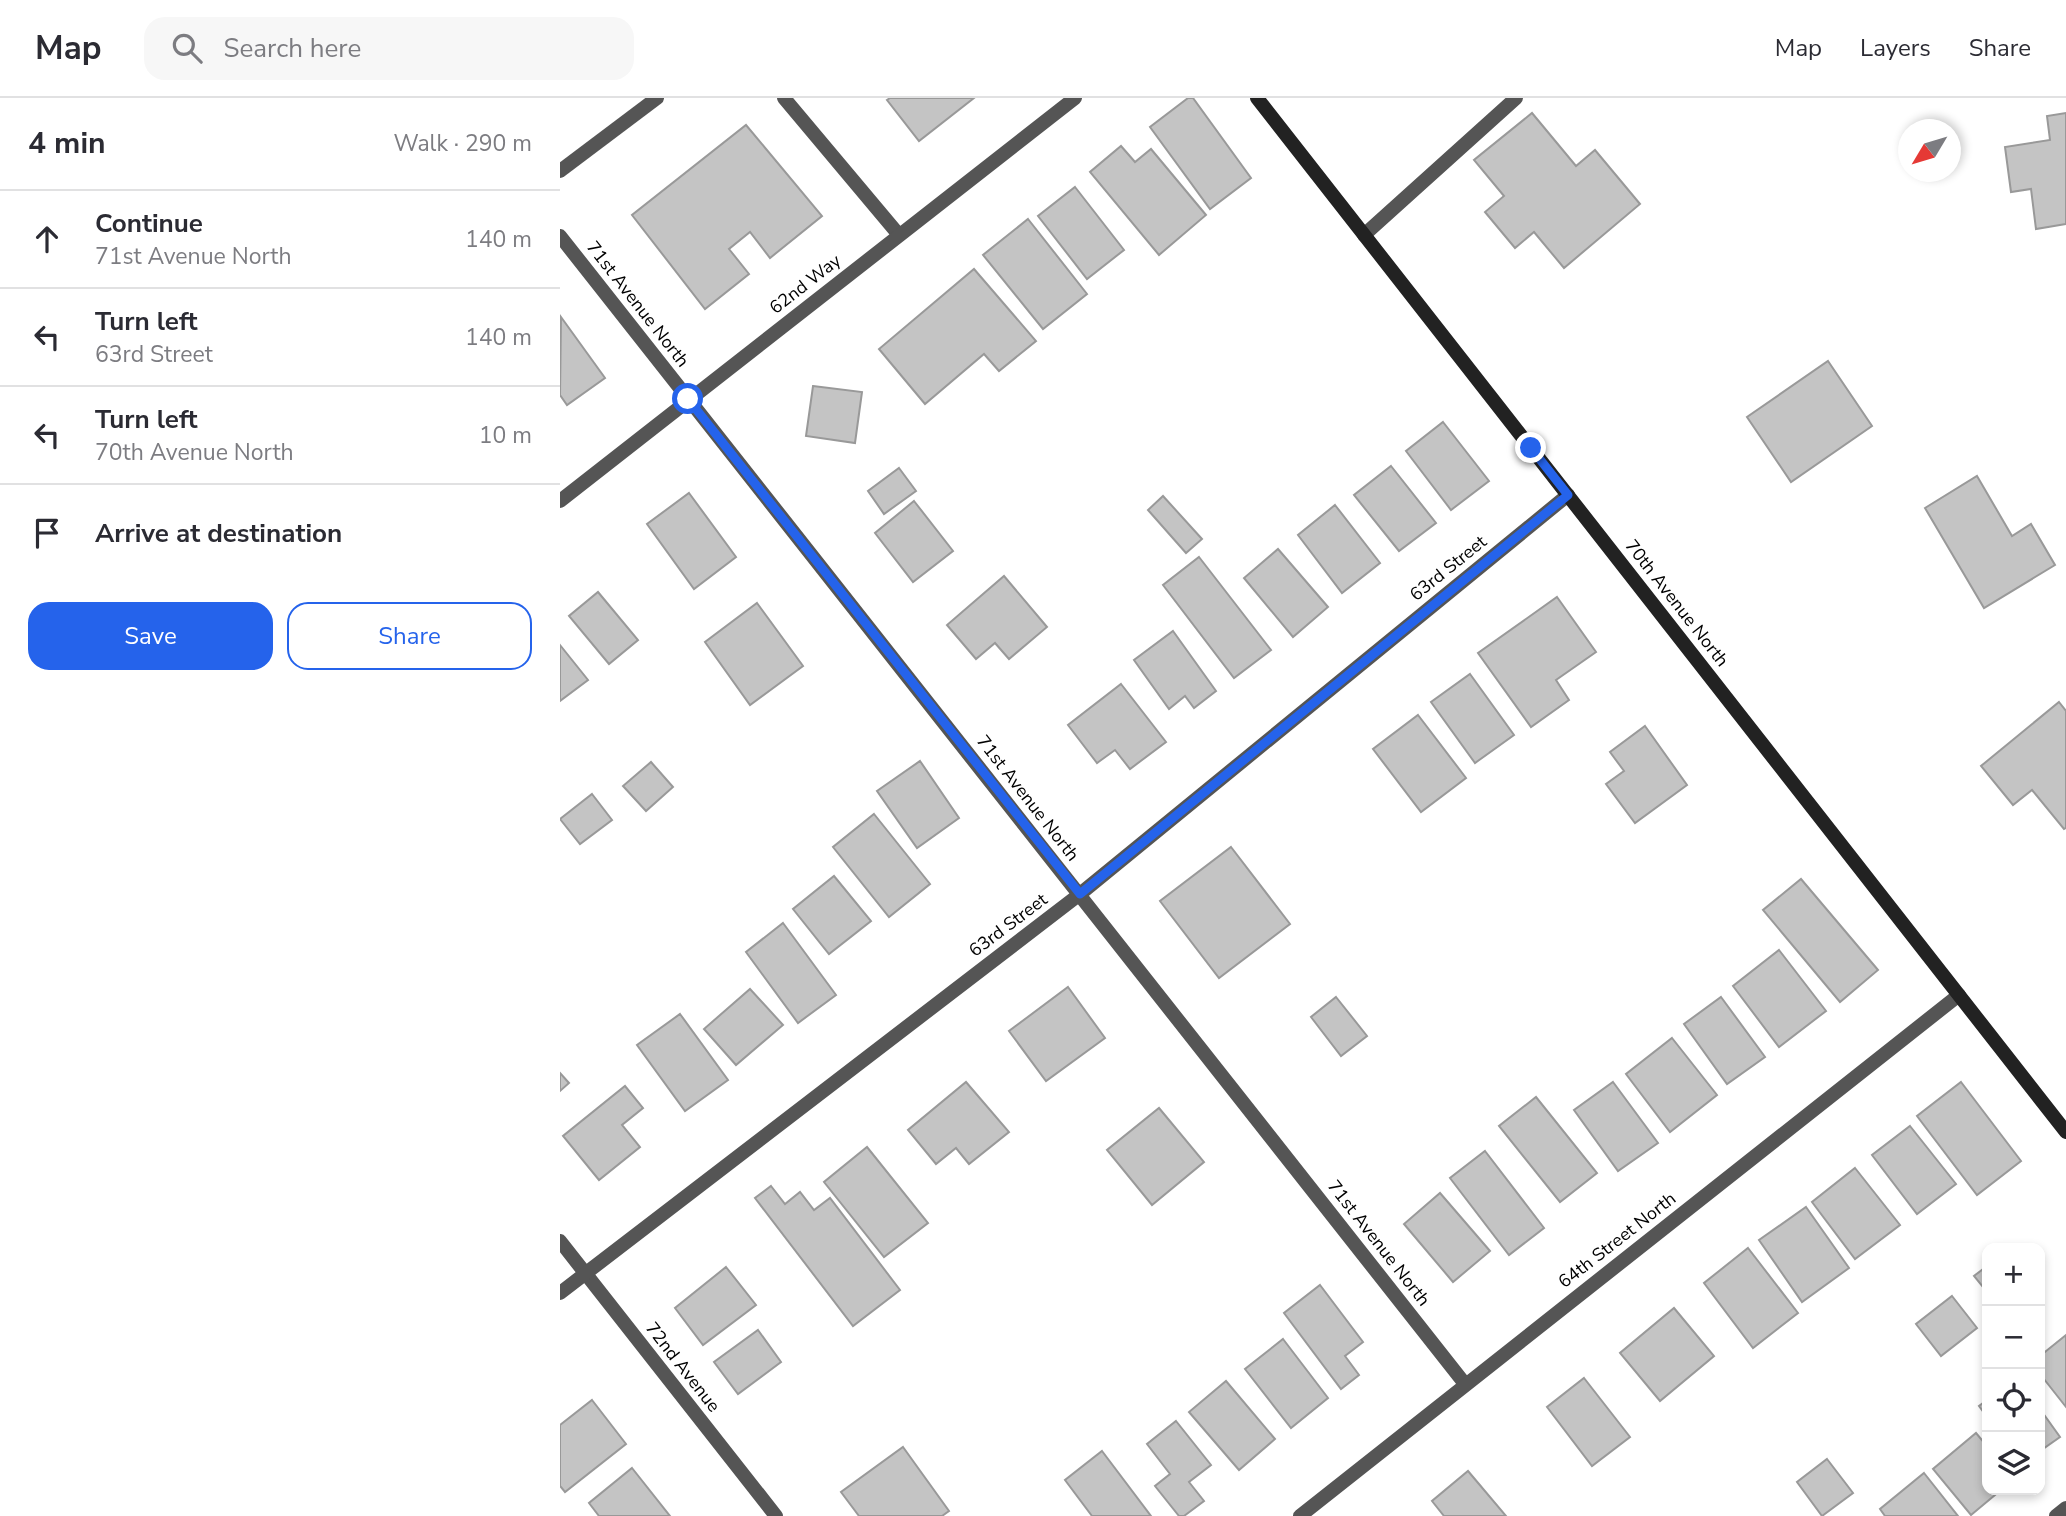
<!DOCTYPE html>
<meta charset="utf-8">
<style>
:root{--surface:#fff;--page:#f7f7f7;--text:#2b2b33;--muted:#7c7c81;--line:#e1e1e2;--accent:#2563eb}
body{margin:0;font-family:"Nunito Sans",sans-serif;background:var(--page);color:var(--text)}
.controls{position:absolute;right:21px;bottom:21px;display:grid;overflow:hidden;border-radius:14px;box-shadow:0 4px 10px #0003}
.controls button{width:63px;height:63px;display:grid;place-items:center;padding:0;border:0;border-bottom:2px solid var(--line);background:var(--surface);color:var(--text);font:35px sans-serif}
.compass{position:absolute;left:1338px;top:21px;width:63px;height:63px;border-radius:50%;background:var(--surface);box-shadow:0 4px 10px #0003;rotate:232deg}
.stop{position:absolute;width:21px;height:21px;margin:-16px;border:5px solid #2563eb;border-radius:50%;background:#fff}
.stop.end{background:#2563eb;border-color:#fff;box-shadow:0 2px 7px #0008}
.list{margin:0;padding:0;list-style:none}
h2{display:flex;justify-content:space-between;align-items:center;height:91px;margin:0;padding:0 28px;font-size:30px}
h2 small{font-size:23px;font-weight:400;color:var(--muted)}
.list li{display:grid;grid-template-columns:46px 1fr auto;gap:21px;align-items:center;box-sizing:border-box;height:98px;padding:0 28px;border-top:2px solid var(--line)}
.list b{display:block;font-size:26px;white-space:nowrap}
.list p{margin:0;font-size:23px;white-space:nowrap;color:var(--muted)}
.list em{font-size:23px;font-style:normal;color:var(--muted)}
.actions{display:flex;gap:14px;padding:21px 28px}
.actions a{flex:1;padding:16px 0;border:2px solid var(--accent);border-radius:21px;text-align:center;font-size:24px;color:var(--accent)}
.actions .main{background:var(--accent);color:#fff}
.icon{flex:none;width:38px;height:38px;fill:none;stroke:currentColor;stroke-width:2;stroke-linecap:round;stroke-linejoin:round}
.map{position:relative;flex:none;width:1506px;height:1418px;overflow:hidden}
header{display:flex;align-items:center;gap:42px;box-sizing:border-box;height:98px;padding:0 35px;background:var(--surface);border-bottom:2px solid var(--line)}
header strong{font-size:33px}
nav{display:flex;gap:38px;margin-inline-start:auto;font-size:24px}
.search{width:490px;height:63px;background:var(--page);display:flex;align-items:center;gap:18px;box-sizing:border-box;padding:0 24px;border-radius:21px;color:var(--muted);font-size:26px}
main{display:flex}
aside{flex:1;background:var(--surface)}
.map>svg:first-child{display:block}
.building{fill:#c4c4c4;stroke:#999;stroke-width:2}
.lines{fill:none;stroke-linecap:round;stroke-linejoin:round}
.lane{stroke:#555;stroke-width:14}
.street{stroke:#555;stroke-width:14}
.secondary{stroke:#222;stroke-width:14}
.route{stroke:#2563eb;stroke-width:9}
.labels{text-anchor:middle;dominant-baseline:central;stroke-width:5;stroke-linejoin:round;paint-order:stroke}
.street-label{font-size:18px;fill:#000;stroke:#fff}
</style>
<header>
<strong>Map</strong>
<div class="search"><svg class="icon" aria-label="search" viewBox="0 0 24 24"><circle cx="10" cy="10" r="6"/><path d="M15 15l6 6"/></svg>Search here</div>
<nav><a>Map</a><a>Layers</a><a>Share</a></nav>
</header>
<main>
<aside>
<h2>4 min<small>Walk · 290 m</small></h2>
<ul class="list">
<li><svg class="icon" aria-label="ahead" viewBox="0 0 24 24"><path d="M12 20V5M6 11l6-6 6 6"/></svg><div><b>Continue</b><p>71st Avenue North</p></div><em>140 m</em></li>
<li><svg class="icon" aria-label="left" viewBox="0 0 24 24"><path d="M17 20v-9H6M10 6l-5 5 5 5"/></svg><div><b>Turn left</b><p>63rd Street</p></div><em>140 m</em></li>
<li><svg class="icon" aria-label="left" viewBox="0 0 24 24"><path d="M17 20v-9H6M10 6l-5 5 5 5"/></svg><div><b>Turn left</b><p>70th Avenue North</p></div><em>10 m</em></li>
<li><svg class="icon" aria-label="arrive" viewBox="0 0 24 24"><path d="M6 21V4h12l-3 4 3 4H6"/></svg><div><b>Arrive at destination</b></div></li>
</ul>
<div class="actions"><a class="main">Save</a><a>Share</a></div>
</aside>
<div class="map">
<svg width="1506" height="1418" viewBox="0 0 1506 1418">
<rect width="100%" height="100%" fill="#fff"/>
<g class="building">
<polygon points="330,0 414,0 359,43 327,2"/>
<polygon points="628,0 633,0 691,80 650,111 590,29"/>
<polygon points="972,15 1016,68 1035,52 1080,106 1004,170 974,134 955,150 925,114 944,98 914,62"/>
<polygon points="1506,15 1506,126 1476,131 1471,91 1451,94 1445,49 1490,42 1487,18"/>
<polygon points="186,27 262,118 210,160 190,134 169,151 189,176 145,211 72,117"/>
<polygon points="561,48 575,64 591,51 646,117 599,157 530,74"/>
<polygon points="515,89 564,152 527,181 478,118"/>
<polygon points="468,121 527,196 483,231 423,157"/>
<polygon points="414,171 476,243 439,273 424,256 365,306 319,251"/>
<polygon points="1,219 45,280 7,307 0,297"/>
<polygon points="1268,263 1312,328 1231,384 1187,319"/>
<polygon points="253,288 302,294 295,345 246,338"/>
<polygon points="883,324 929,383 891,412 846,353"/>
<polygon points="831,368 876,425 839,453 794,397"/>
<polygon points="339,370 356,393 324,416 308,393"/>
<polygon points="1417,378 1452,438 1471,426 1495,467 1424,510 1365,410"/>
<polygon points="129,395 176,459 134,491 87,426"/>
<polygon points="603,398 642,441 626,455 588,412"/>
<polygon points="354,403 393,453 353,484 315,435"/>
<polygon points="775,407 820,465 782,495 738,437"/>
<polygon points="718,451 768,509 733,539 684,480"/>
<polygon points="639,459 711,552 674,580 603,487"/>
<polygon points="444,478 487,529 449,561 435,545 416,561 387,527"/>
<polygon points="38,494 78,542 49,566 9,518"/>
<polygon points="997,499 1036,554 996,582 1009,602 971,629 918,555"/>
<polygon points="197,505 243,568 190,607 145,544"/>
<polygon points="613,533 656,593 634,610 625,598 609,611 574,562"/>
<polygon points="0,547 28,582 0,603"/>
<polygon points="910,576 954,637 915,665 871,604"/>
<polygon points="561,586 606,644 570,671 555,652 537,665 508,627"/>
<polygon points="1499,604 1506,613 1506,730 1504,731 1472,692 1453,707 1421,668"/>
<polygon points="858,617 906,680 861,714 813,651"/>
<polygon points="1085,628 1127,687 1075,725 1046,686 1064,673 1050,654"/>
<polygon points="360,663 399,720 357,750 317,693"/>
<polygon points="91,664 113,689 86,713 63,688"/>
<polygon points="32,696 52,722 20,746 0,721"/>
<polygon points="314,716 370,786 329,819 273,749"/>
<polygon points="671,749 730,826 659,880 600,803"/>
<polygon points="274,778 311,823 269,856 233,811"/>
<polygon points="1241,781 1318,872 1280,904 1203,812"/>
<polygon points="223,825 276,897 238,925 186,854"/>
<polygon points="1219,852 1266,913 1219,949 1173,888"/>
<polygon points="508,889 545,940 486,983 449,933"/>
<polygon points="190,891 223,927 176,967 144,931"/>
<polygon points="776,899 807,938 781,958 751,919"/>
<polygon points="1161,899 1205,959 1167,986 1124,926"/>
<polygon points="120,916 168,982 125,1013 77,947"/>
<polygon points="1112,940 1157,997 1110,1034 1066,976"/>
<polygon points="0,975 9,985 0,993"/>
<polygon points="406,984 449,1034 409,1066 396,1050 376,1066 348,1032"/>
<polygon points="1053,984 1098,1045 1058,1073 1014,1012"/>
<polygon points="1401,984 1461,1063 1417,1097 1357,1018"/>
<polygon points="65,988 83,1010 62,1027 80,1049 39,1082 3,1038"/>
<polygon points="976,999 1037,1075 1000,1104 939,1028"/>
<polygon points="599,1010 644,1064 592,1107 547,1052"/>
<polygon points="1350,1028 1396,1086 1357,1116 1312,1057"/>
<polygon points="307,1049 368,1125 324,1159 264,1084"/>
<polygon points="925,1053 984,1130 949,1157 890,1080"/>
<polygon points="1295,1070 1340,1127 1295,1161 1252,1104"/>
<polygon points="211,1088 225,1106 240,1094 254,1112 270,1100 340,1192 293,1228 195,1100"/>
<polygon points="880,1095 930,1153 893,1184 844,1126"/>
<polygon points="1246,1109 1289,1170 1242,1204 1199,1142"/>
<polygon points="1188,1150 1238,1215 1193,1250 1144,1185"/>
<polygon points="1427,1168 1427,1194 1414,1178"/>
<polygon points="166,1169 196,1207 143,1247 115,1210"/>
<polygon points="760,1187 803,1244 785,1258 799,1277 781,1291 724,1215"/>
<polygon points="1392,1198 1417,1230 1381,1258 1356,1226"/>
<polygon points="1114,1210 1154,1258 1100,1303 1060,1255"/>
<polygon points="198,1232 221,1264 178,1296 154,1264"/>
<polygon points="1506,1237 1506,1309 1480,1276 1480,1258"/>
<polygon points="723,1241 768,1300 731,1330 685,1271"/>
<polygon points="1024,1280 1070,1339 1032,1368 987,1309"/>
<polygon points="666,1283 715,1341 679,1372 629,1314"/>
<polygon points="32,1302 66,1346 5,1394 0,1388 0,1327"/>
<polygon points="1427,1302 1427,1319 1419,1308"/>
<polygon points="1480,1311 1500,1339 1480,1353"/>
<polygon points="616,1323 651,1367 629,1384 644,1403 624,1418 619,1418 595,1388 610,1376 587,1346"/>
<polygon points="1416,1335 1427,1348 1427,1392 1441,1392 1411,1417 1373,1371"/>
<polygon points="343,1349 389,1413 382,1418 299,1418 281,1394"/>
<polygon points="542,1353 591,1418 532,1418 505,1382"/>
<polygon points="1267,1361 1293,1395 1262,1418 1237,1384"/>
<polygon points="72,1370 110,1418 39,1418 29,1405"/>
<polygon points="908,1373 946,1418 884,1418 872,1403"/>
<polygon points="1364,1375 1398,1418 1325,1418 1320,1411"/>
</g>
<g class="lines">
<g class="lane">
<polyline points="224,0 339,137"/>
<polyline points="0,73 97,0"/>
<polyline points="804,137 956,0"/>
</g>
<g class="street">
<polyline points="0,138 905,1286"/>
<polyline points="0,403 515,0"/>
<polyline points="0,1143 216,1418"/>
<polyline points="0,1195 520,796 1008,397"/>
<polyline points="740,1418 1399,897"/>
<polyline points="1496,1418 1506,1410"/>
</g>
<polyline class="secondary" points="697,0 1506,1034"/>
</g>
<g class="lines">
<polyline class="route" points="128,301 520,796 1008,397 971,350"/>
</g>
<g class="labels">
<g class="street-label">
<text transform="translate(245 186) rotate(-38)">62nd Way</text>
<text transform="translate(78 206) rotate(52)">71st Avenue North</text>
<text transform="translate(888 470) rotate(-39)">63rd Street</text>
<text transform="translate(1117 505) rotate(52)">70th Avenue North</text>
<text transform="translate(468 700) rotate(52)">71st Avenue North</text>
<text transform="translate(448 827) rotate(-37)">63rd Street</text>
<text transform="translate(1057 1142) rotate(-38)">64th Street North</text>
<text transform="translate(819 1145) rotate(52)">71st Avenue North</text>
<text transform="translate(123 1269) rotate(52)">72nd Avenue</text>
</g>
</g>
</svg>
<div class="controls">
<button>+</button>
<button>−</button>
<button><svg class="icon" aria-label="locate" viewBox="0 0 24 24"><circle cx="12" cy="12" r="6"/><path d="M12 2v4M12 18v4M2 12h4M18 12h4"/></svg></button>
<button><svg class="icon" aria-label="layers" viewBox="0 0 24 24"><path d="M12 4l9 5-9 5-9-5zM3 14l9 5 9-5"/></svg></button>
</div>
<svg class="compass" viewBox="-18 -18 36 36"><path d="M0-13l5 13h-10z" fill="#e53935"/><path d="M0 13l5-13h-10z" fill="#7c7c81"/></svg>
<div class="stop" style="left:128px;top:301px"></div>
<div class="stop end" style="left:971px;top:350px"></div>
</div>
</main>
